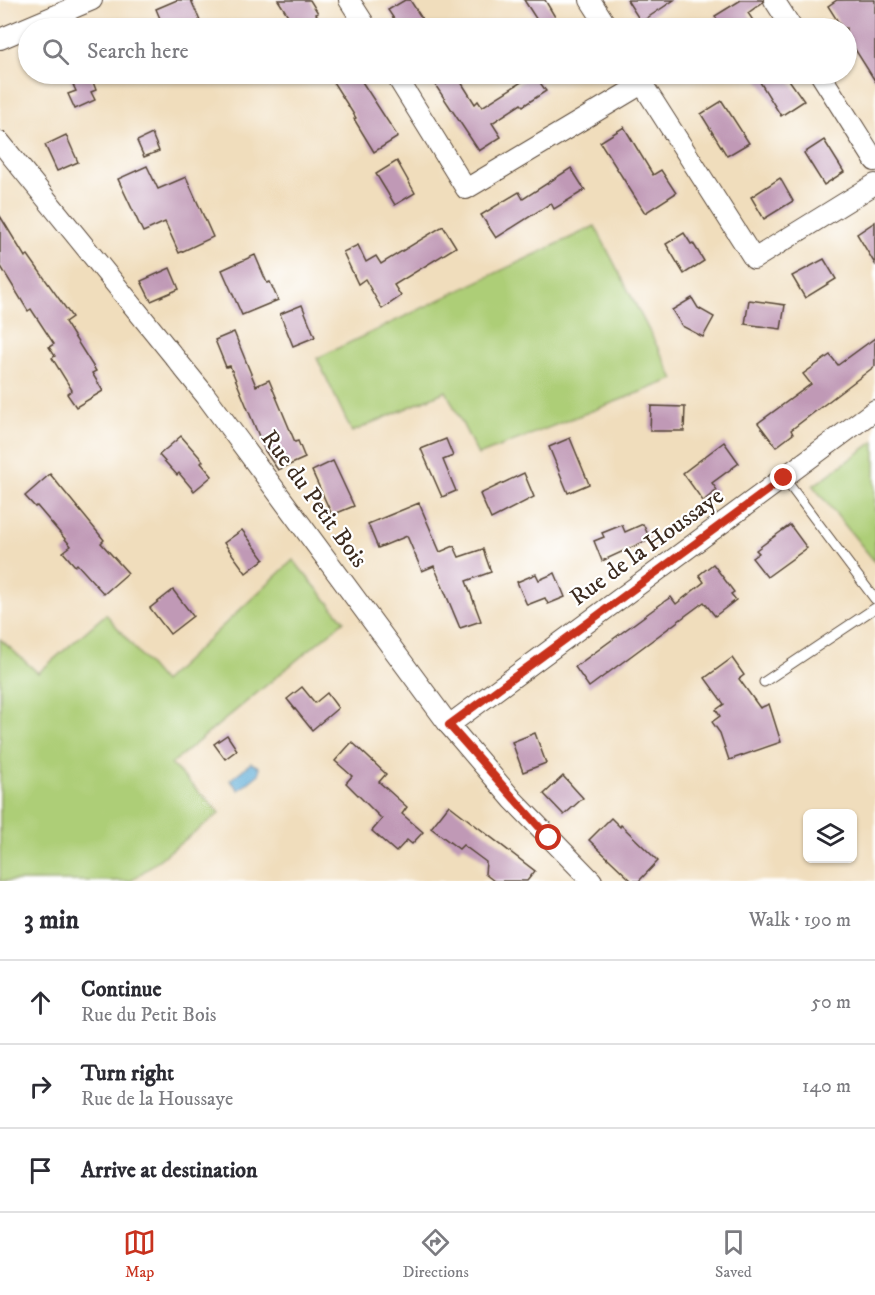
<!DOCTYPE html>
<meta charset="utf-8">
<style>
:root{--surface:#fff;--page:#f7f7f7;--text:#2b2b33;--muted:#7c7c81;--line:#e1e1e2;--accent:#c8321e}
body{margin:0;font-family:"IM FELL DW Pica",serif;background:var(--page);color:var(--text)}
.controls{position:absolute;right:18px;bottom:18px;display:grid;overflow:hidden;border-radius:9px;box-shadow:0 2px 4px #0004}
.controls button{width:54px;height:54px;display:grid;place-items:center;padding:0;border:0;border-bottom:2px solid var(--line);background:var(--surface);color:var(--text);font:30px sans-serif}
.stop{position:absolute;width:18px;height:18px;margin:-14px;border:4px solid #c8321e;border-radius:50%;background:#fff}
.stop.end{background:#c8321e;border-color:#fff;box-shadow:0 2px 6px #0008}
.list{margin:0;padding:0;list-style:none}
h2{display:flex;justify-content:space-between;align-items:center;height:78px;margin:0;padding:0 24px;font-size:26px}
h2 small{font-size:20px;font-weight:400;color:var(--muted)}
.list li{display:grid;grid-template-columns:39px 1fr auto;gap:18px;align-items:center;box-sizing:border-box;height:84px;padding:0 24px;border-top:2px solid var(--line)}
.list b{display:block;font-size:22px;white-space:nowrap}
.list p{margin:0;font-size:20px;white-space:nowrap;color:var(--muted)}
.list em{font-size:20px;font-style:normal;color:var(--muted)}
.icon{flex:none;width:33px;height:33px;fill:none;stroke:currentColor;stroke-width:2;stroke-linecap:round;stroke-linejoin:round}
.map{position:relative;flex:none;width:875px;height:881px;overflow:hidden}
.search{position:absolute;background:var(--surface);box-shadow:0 2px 4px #0004;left:18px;right:18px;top:18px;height:66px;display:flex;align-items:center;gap:15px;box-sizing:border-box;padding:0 21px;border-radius:33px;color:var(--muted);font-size:22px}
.sheet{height:330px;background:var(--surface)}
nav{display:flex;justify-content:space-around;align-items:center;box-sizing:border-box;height:84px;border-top:2px solid var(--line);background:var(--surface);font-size:16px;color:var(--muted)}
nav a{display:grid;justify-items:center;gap:3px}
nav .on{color:var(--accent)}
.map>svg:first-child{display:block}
.green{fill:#adce77;stroke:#747c4a;stroke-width:1.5}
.water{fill:#5aaad5;stroke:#4a6a7a;stroke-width:1.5}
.building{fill:#c099b6}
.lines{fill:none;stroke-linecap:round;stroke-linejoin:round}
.lane-casing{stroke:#564536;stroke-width:11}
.street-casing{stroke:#564536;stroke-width:22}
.lane{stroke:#fff;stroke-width:9}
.street{stroke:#fff;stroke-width:20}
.route{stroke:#c8321e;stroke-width:8}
.labels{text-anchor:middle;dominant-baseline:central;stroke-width:4.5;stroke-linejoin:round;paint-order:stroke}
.street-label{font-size:24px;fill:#3b2a1e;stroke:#fff}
</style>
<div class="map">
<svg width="875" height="881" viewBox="0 0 875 881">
<rect width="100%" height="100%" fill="#fff"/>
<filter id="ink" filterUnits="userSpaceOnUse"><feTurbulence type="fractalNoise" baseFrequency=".0167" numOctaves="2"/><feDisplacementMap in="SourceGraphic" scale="12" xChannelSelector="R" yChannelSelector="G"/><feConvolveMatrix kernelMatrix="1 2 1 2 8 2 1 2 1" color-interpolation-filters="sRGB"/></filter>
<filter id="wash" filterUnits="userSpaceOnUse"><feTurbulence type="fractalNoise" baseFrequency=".008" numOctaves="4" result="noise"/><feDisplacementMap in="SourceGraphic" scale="24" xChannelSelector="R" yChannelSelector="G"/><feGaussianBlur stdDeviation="1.35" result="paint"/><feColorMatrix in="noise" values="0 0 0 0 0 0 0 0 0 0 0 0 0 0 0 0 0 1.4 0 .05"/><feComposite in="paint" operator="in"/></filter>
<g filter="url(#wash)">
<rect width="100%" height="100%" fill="#f0ddbc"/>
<g class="green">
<polygon points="595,226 674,379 478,455 446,391 352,432 317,358"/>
<polygon points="875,441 875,562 813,486"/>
<polygon points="293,560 344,621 171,764 220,813 131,881 0,881 0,639 38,673 106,614 163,682"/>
</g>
<polygon class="water" points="251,763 259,767 259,774 239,790 230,780"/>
<g id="blocks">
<g class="building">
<polygon points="177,0 191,0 203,28 164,28 156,9"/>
<polygon points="278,0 310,0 318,13 316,14 325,28 296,28"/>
<polygon points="405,0 410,0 428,28 400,28 388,10"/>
<polygon points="524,0 545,0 558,22 548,28 542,28"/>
<polygon points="627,0 674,0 641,22"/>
<polygon points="741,0 762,0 763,2 748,13 758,28 722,28 715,16"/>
<polygon points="837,0 875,0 875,81 846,35 846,28 842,28 828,6"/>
<polygon points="68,74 90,74 96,90 91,92 95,100 75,109 68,94 76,91"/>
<polygon points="328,74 357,74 398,137 374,152 354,119 356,118"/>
<polygon points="428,74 456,74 475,104 478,101 482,107 534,74 546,91 523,106 521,104 492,123 501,137 479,151"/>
<polygon points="755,74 785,74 804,101 781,116"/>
<polygon points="722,101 749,143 727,156 701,114"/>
<polygon points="624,127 653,175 661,170 676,193 645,213 600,142"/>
<polygon points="152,134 159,151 144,157 137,141"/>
<polygon points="66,135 78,162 57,171 45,145"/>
<polygon points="824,140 844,172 824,185 804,153"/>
<polygon points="397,161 415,193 395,205 376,174"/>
<polygon points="147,166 158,189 186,177 213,237 179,253 165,222 143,232 118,179"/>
<polygon points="571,168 585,190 554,209 551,203 496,238 481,215 519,192 523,199"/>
<polygon points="780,178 793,201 764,219 751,197"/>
<polygon points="0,216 25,257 28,255 72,317 65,322 96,371 92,373 103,391 76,407 67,394 72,390 52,358 55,356 49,347 54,344 31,309 28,311 0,265"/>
<polygon points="875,222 875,264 857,234"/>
<polygon points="443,226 456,247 394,285 401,296 382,309 365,279 358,284 343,252 358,245 366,262 376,256 381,264"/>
<polygon points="684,233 691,244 693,243 704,261 684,274 666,244"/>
<polygon points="255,255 267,283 270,282 278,300 242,315 222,270"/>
<polygon points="824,259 836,279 805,298 792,276"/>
<polygon points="170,268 179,289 151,301 141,281"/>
<polygon points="692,298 698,308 714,317 703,337 682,326 672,310"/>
<polygon points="749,300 785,305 781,329 745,324"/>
<polygon points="302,305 315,337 293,346 280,314"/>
<polygon points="234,332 256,386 269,380 295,442 298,441 305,458 278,470 265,451 230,366 226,367 215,340"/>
<polygon points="875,338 875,366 791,430 793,434 776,447 758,423 811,384 803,374 830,355 838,365"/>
<polygon points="651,406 685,407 684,431 650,431"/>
<polygon points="181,436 203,461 201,463 212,476 194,491 179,473 177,475 159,455"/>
<polygon points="570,438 589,484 568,493 549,447"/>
<polygon points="446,439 453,456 443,460 456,491 442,497 421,449"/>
<polygon points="724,442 739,463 712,483 717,490 703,501 683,473"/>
<polygon points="333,461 354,506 332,515 312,471"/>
<polygon points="524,473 534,497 491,519 480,494"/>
<polygon points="50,474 104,540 101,543 128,573 104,594 77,564 75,566 63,552 71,546 37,506 35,507 25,496"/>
<polygon points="419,503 440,552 454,546 459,557 483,549 491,572 466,581 481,621 460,628 434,566 422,571 407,536 378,548 368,524"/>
<polygon points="643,524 650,539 602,561 594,541 604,537 602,533 622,525 625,532"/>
<polygon points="790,525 807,548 767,577 752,558 759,553 756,550"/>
<polygon points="242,530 264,559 246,573 224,543"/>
<polygon points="713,564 734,592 731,594 736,600 715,616 704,602 589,687 575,667 665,601 671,597 676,604 704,582 699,575"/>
<polygon points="555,573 565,597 548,604 545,598 527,605 517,582 536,574 539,580"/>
<polygon points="173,590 193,616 170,634 150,608"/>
<polygon points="732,658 744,675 739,679 760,708 769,704 781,742 729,760 720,733 712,722 720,716 716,710 724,704 705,678"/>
<polygon points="302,687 315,703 327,693 338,708 312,730 287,699"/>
<polygon points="535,733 546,763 523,772 512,742"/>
<polygon points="227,735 237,750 225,759 214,744"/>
<polygon points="352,742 386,774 379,782 407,807 402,814 423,832 412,844 407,840 396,852 372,831 382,819 346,783 352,776 335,761"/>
<polygon points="563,776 583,798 564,815 544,794"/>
<polygon points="449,805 535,871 527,881 494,881 485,874 486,862 463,845 459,849 431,828"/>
<polygon points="611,818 620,827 621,825 658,861 639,881 632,881 589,840"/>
</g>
</g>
</g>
<g filter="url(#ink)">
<use href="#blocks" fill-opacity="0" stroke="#564536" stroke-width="1.5"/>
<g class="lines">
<g class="lane-casing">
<g id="lane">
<polyline points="784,478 875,599"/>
<polyline points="764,682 875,608"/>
</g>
</g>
<g class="street-casing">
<g id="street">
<polyline points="349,0 367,28"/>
<polyline points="590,0 608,28"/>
<polyline points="774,0 792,28"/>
<polyline points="0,39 92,0"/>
<polyline points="395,74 466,189 642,84"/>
<polyline points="636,74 754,259 875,184"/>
<polyline points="820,74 875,161"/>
<polyline points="0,142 206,396 449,725 513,800 592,881"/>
<polyline points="449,725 875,410"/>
</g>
</g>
<use href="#lane" class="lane"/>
<use href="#street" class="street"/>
</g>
</g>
<g class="lines" filter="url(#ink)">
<polyline class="route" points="549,838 449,725 784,478"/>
</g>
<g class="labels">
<g class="street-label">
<text transform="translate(314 499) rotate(54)">Rue du Petit Bois</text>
<text transform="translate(647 547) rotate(-36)">Rue de la Houssaye</text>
</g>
</g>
</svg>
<div class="controls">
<button><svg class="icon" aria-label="layers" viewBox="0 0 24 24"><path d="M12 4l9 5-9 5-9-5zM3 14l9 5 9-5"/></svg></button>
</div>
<div class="stop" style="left:549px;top:838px"></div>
<div class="stop end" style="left:784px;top:478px"></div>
<div class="search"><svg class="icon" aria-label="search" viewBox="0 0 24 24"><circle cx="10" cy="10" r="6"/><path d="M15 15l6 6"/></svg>Search here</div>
</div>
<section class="sheet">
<h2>3 min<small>Walk · 190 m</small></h2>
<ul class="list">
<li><svg class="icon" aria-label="ahead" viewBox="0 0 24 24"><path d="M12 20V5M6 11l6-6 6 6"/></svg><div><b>Continue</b><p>Rue du Petit Bois</p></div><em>50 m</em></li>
<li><svg class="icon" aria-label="right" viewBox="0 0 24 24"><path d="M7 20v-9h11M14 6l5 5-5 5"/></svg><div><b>Turn right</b><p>Rue de la Houssaye</p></div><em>140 m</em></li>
<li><svg class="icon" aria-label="arrive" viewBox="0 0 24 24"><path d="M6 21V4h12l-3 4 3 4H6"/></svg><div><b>Arrive at destination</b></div></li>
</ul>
</section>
<nav>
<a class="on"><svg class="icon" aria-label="map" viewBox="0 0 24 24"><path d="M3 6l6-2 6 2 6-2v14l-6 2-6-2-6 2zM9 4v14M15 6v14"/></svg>Map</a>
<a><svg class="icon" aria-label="directions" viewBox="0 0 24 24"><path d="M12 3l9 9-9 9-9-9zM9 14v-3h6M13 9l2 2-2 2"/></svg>Directions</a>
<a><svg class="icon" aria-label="saved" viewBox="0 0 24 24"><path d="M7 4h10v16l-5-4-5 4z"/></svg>Saved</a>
</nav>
